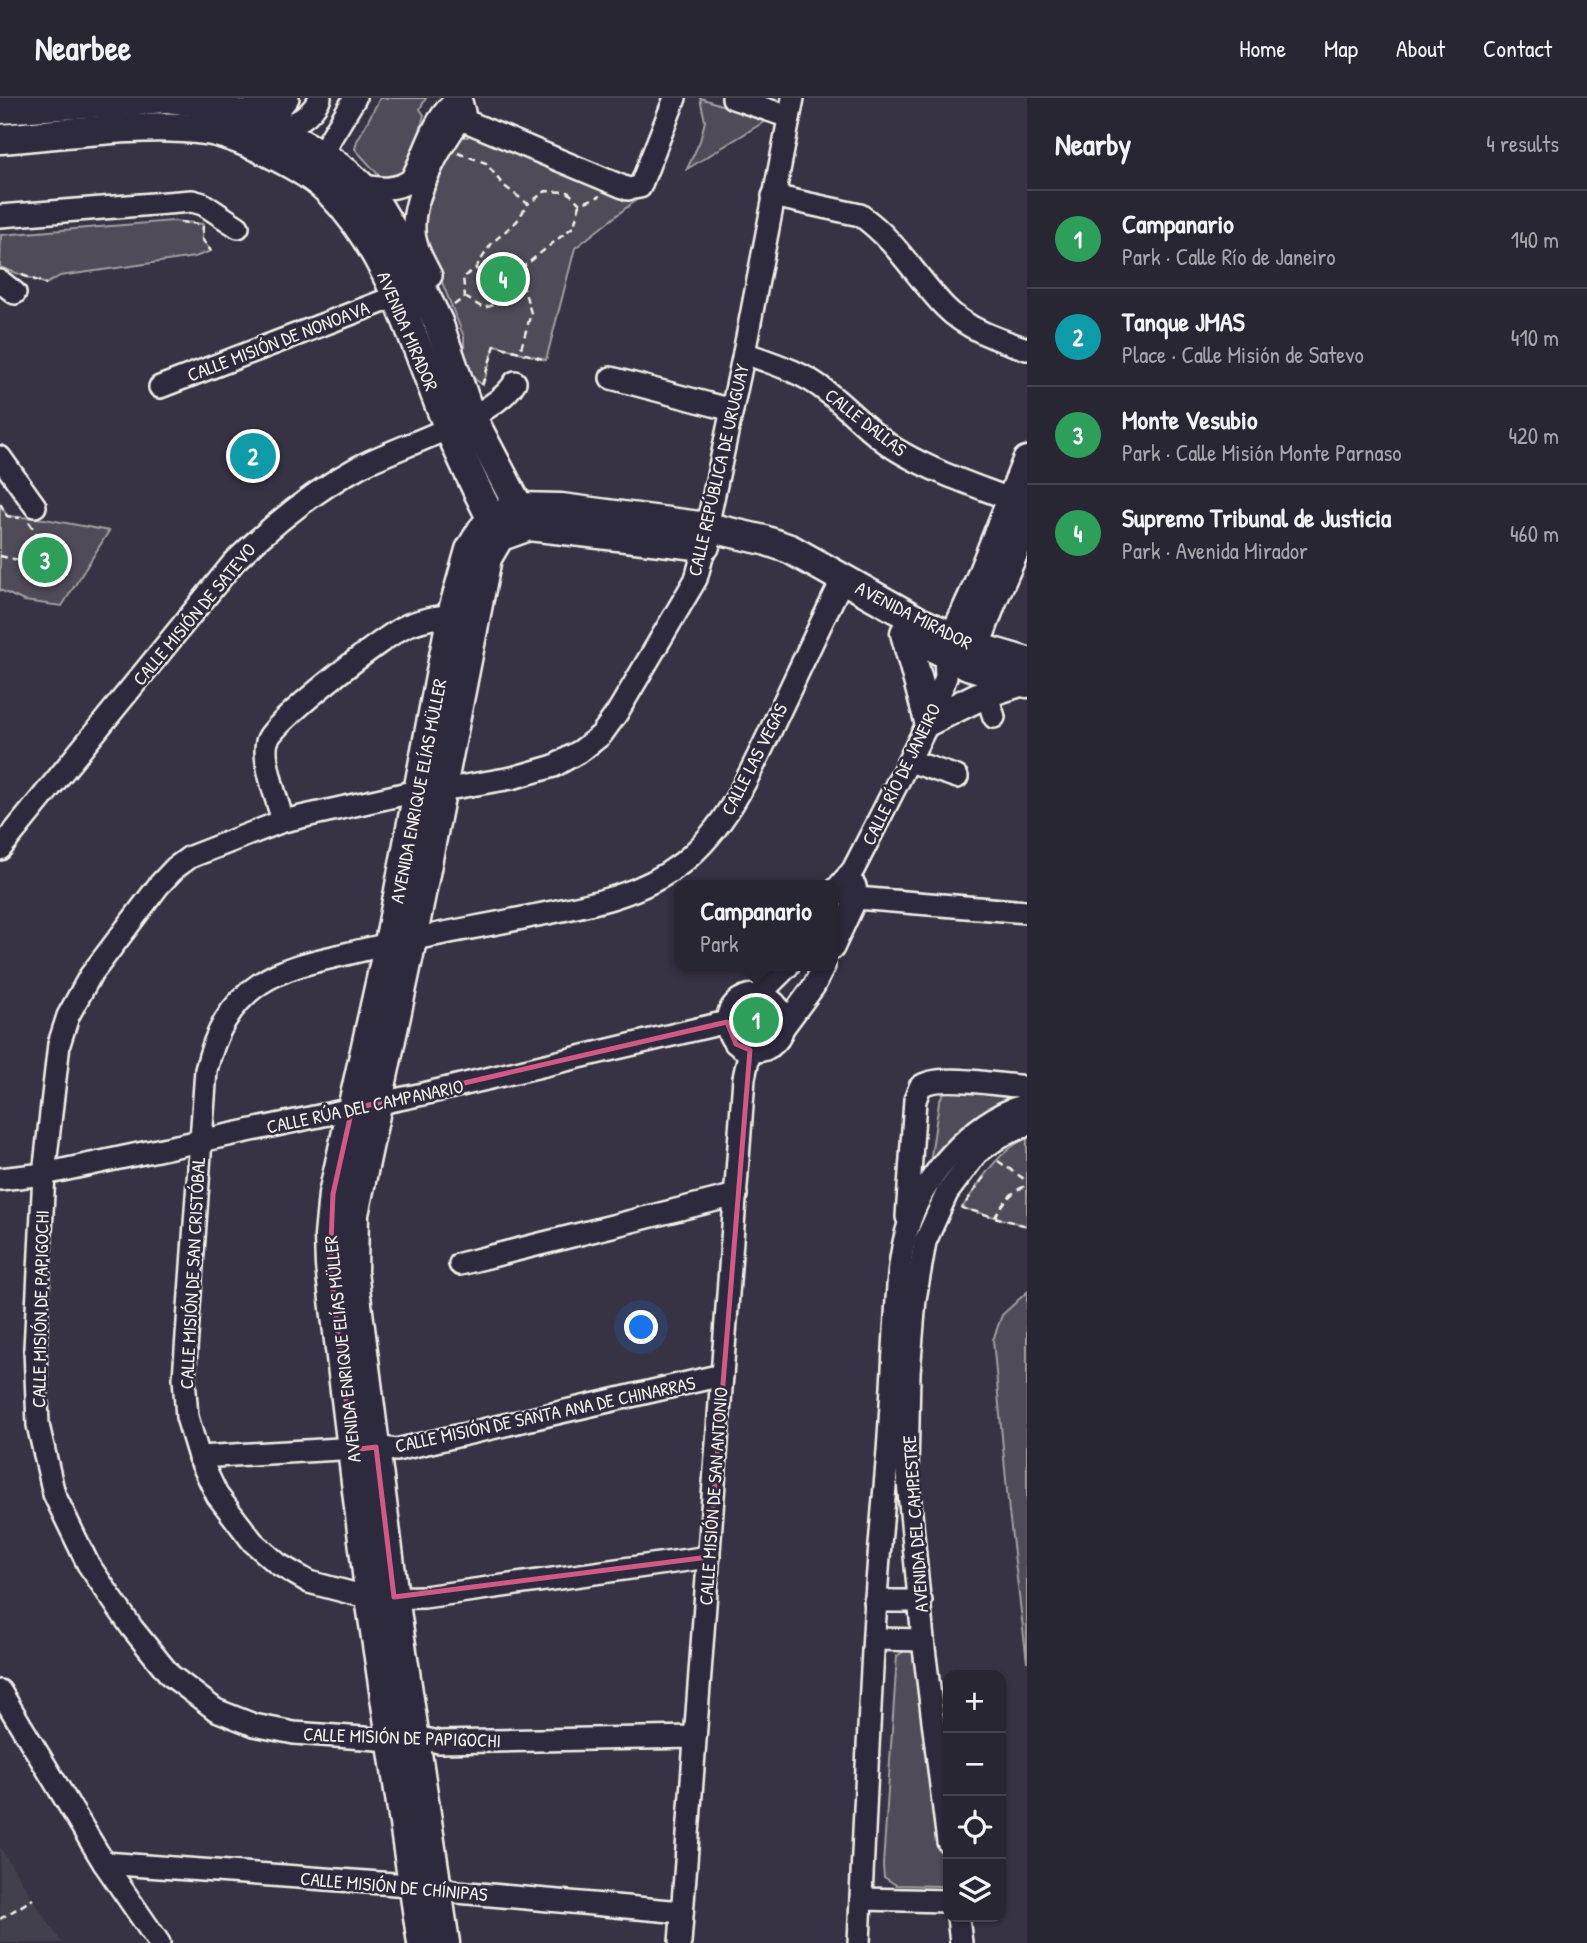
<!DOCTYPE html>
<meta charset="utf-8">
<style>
:root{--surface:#292633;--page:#35323f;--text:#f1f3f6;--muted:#a5a5ac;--line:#45434e;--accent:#ff9aa2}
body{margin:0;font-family:"Patrick Hand",sans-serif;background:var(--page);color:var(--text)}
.controls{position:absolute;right:21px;bottom:21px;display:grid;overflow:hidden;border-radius:14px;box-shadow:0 2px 5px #0004}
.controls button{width:63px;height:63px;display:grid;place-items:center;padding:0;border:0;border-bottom:2px solid var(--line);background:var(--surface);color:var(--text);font:35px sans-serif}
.you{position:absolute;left:642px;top:1230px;width:24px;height:24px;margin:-18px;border:5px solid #fff;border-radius:50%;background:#1a73e8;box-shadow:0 0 0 10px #1a73e833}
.badge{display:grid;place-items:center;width:46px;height:46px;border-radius:50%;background:var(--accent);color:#fff;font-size:23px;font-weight:700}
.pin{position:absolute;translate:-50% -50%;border:4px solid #fff;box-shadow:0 2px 7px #0006}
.popup{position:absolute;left:674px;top:782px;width:164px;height:91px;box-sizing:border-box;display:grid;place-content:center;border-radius:14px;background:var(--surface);filter:drop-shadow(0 2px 5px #0005);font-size:23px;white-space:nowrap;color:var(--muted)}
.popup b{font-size:26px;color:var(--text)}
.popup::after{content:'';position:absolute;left:50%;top:100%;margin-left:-14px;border:14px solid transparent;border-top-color:var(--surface)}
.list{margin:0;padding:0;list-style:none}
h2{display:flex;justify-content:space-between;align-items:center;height:91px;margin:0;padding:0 28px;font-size:30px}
h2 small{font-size:23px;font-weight:400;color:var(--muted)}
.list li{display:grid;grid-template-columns:46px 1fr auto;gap:21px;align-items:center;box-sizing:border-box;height:98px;padding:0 28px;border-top:2px solid var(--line)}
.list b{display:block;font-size:26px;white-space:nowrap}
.list p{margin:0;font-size:23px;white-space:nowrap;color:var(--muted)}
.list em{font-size:23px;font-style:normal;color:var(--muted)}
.icon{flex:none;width:38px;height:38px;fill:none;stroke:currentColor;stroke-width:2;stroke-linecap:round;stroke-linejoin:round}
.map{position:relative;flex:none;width:1027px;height:1845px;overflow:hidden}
header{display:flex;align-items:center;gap:42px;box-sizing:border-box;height:98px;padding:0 35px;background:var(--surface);border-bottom:2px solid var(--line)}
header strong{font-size:33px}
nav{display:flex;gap:38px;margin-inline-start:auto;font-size:24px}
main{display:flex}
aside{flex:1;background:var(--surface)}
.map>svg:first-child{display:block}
.built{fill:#433f4e}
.green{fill:#504b59;stroke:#a29ea0;stroke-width:2}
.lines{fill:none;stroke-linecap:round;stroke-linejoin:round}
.minor-casing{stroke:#f4f1e8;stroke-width:26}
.major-casing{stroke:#f4f1e8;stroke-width:33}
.path{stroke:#f4f1e8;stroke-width:2.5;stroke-dasharray:7 5;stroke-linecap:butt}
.minor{stroke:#2f2a3d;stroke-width:21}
.major{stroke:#2f2a3d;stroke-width:28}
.marked{fill:none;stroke:#d15985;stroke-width:5;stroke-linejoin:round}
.labels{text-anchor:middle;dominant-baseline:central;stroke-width:5;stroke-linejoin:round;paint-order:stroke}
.street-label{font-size:19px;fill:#f4f1e8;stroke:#2f2a3d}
</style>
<header>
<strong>Nearbee</strong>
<nav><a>Home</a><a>Map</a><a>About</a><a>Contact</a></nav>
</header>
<main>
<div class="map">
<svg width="1027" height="1845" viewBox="0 0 1027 1845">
<rect width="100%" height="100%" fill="#373244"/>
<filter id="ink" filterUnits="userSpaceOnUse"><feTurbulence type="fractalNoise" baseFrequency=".0143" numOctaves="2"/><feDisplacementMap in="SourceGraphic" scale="14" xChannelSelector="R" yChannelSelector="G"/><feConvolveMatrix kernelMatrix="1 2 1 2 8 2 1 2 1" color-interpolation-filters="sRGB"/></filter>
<g filter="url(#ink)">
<polygon class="built" points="0,1749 33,1801 62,1845 0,1845"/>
<g class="green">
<polygon points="380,0 426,0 420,11 424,17 410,72 395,80 383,82 355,51 357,43"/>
<polygon points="700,0 767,22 687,71 700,43 705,23"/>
<polygon points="475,35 524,50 635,103 575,150 546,262 495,247 483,287 468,276 464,263 464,239 422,135 425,116 457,39 467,39"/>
<polygon points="173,123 203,126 202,141 211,153 195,159 60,178 46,186 0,169 1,137"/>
<polygon points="0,405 7,418 45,421 109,433 62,508 24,503 0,492"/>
<circle cx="756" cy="923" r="17"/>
<polygon points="1014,986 1027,1007 967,1050 923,1112 939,1004 947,987"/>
<path d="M 1027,1040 L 1027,1128 L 962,1110 C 980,1084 997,1053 1027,1040 Z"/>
<polygon points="1027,1194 1027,1564 1009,1414 993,1242 1002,1217"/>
<polygon points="911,1549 923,1558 948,1739 948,1783 941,1788 896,1787 884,1779 883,1767 897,1558"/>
</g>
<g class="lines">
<g class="minor-casing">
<g id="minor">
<polyline points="255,0 280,10 288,0"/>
<polyline points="733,0 789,19"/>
<polyline points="461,21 628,91 640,89 675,0"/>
<path d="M 277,32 C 297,25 310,19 320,0"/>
<polyline points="321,56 355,0"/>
<path d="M 360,87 C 379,91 395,93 411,82 C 426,56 433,16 460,0"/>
<path d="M 773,98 L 860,117 C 895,141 916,179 945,209 C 966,231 999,242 1027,251"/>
<polyline points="0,118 192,103 203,106 238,129"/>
<path d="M 431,178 C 424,164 414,148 414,132 C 412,98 441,47 461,21 L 464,14 L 460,0"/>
<polyline points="0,183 15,195"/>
<path d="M 744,255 C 772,265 803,274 827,294 C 853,314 873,339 902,355 C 942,378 986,391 1027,408"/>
<polyline points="611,280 732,312"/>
<polyline points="160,289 397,198"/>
<polyline points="0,359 35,408"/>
<polyline points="986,595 994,619"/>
<polyline points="910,663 957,679"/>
<polyline points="442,692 512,680 554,668 582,652 601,637 617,615 696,481 705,448 707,429 744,255 793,0"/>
<polyline points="417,693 283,723 190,759 175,770 159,787 90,878 68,918 59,946 44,1076 35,1251 38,1327 54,1396 88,1466 132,1530 170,1577 216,1612 254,1627 294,1635 391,1642 415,1639 439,1644 695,1639"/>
<path d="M 283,723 C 278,704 260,658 268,641 C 277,621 386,536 408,527 C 427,520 446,516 466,518"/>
<path d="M 0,751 L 234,464 C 272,427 311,395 357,370 C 397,348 494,321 515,284"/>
<polyline points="834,793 856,800 1027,814"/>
<polyline points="833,795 853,772 929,623 946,579 945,557"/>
<polyline points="833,850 856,800 855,788"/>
<polyline points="759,897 788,868"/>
<circle cx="755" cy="925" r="28"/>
<polyline points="783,930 814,888 824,868"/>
<polyline points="0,1081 44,1076 423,996 727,924"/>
<path d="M 907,1119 L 915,1002 L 920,989 C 936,975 997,987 1018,988 L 1027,992"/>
<polyline points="460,1166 736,1097"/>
<polyline points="199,1359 376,1349 396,1352 722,1277"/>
<path d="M 709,1459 L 424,1499 L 370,1500 L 309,1484 L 278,1466 L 253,1444 L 217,1397 L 199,1359 L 187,1319 L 184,1280 L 206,972 C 215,936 229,906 261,885 C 287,868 317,863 346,856 C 406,841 468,831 528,819 C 582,808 637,800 682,765 C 727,729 750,676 774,625 C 797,577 819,528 843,481"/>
<polyline points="875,1503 921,1503"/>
<polyline points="875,1541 923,1542"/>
<polyline points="0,1593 104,1765 159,1845"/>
<polyline points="948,1744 923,1542 907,1373 909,1275 915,1201 925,1144 947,1095 977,1055 1001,1038 1027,1027"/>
<polyline points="104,1765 436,1789 457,1794 682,1814"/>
<polyline points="861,1801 948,1803"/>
<polyline points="958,1819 961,1845"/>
<polyline points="680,1845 744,980 750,952"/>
<path d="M 859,1845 C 864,1731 869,1615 876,1501 C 879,1452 884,1403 888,1353 C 891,1313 893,1272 895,1232 C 898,1191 898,1150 914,1112 C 933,1069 980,1017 1027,1007"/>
</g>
</g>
<g class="major-casing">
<g id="major">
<polyline points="0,11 167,0 199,4 255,21 321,56 347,75 360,87 379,110 400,145 438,224 469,314 526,423"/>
<path d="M 0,41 C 68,36 139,24 206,32 C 226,35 249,45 266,53 C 288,64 311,76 329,93 C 392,156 414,248 448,328 C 464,365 481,402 501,438"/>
<polyline points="507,436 529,428 705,448"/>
<polyline points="905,535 929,623 986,595 1020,584"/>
<polyline points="911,538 968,567 1027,585"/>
<polyline points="946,557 975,494 1027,363"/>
<polyline points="969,565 992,503 1027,424"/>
<polyline points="422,1845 370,1500 330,1168 329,1138 333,1096 389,845 452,516 470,452 482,432 492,421 517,409 561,410 707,429 764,442 790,451 920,524 976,549 1027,564"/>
<polyline points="445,1845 394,1499 353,1174 354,1116 412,842 487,460 497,443"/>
</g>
</g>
<g class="path">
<polyline points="458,55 486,65 503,87 528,106 546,93 568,94 580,106 600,98"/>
<polyline points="180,124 198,126"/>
<polyline points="203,128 202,141 211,153"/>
<polyline points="519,174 531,215 520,254"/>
<polyline points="22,177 46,186"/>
<polyline points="502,186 574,128 580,106"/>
<polyline points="465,199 483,210 497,206 502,186 494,174 475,171"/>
<polyline points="454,207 465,199 463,179 475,171 492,145 517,123 528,106"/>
<polyline points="482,287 495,247 546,262"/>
<polyline points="0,405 7,418 20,420"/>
<polyline points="29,424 43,446 37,466 46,479"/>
<polyline points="0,458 37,466"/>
<polyline points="998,1063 1027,1083"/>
<polyline points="984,1079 962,1110 1027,1128"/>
<path d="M 995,1119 C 1002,1107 1012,1091 1027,1088"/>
<polyline points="0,1821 33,1801"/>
</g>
<use href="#minor" class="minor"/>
<use href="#major" class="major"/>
</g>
</g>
<path class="marked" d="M 727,924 L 736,946 L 750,952 L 709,1459 L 394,1499 L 376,1349 L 352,1352 L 330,1168 L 333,1096 L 352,1011 Z"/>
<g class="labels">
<g class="street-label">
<text transform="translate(408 233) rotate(67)">AVENIDA MIRADOR</text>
<text transform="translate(278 243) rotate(-21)">CALLE MISIÓN DE NONOAVA</text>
<text transform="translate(866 324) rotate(38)">CALLE DALLAS</text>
<text transform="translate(718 372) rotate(-77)">CALLE REPÚBLICA DE URUGUAY</text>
<text transform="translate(194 516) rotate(-50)">CALLE MISIÓN DE SATEVO</text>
<text transform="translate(914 517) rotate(27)">AVENIDA MIRADOR</text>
<text transform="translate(754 661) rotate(-63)">CALLE LAS VEGAS</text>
<text transform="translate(901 676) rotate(-64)">CALLE RÍO DE JANEIRO</text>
<text transform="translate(418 693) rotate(-79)">AVENIDA ENRIQUE ELÍAS MÜLLER</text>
<text transform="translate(365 1008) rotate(-12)">CALLE RÚA DEL CAMPANARIO</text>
<text transform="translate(192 1175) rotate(-87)">CALLE MISIÓN DE SAN CRISTÓBAL</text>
<text transform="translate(40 1211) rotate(-89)">CALLE MISIÓN DE PAPIGOCHI</text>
<text transform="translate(342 1251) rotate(-96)">AVENIDA ENRIQUE ELÍAS MÜLLER</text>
<text transform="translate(545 1316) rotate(-12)">CALLE MISIÓN DE SANTA ANA DE CHINARRAS</text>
<text transform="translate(713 1398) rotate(-86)">CALLE MISIÓN DE SAN ANTONIO</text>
<text transform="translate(915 1426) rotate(-94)">AVENIDA DEL CAMPESTRE</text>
<text transform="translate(402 1639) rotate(2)">CALLE MISIÓN DE PAPIGOCHI</text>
<text transform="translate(394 1788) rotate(5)">CALLE MISIÓN DE CHÍNIPAS</text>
</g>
</g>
</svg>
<div class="controls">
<button>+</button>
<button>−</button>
<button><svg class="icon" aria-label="locate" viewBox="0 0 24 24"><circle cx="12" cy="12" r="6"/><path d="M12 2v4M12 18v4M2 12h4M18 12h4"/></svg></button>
<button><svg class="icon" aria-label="layers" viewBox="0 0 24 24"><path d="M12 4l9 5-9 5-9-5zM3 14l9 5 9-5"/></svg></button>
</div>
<div class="you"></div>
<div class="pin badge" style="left:756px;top:922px;background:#2e9e5b">1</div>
<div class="popup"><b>Campanario</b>Park</div>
<div class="pin badge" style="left:253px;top:358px;background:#0f9aa8">2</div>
<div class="pin badge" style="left:45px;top:462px;background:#2e9e5b">3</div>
<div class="pin badge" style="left:503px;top:181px;background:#2e9e5b">4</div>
</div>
<aside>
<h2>Nearby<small>4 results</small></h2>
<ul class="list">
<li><span class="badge" style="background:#2e9e5b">1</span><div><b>Campanario</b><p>Park · Calle Río de Janeiro</p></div><em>140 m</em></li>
<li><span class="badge" style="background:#0f9aa8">2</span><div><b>Tanque JMAS</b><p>Place · Calle Misión de Satevo</p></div><em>410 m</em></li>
<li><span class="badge" style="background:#2e9e5b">3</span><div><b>Monte Vesubio</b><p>Park · Calle Misión Monte Parnaso</p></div><em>420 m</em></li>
<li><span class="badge" style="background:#2e9e5b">4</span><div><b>Supremo Tribunal de Justicia</b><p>Park · Avenida Mirador</p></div><em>460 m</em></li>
</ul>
</aside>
</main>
